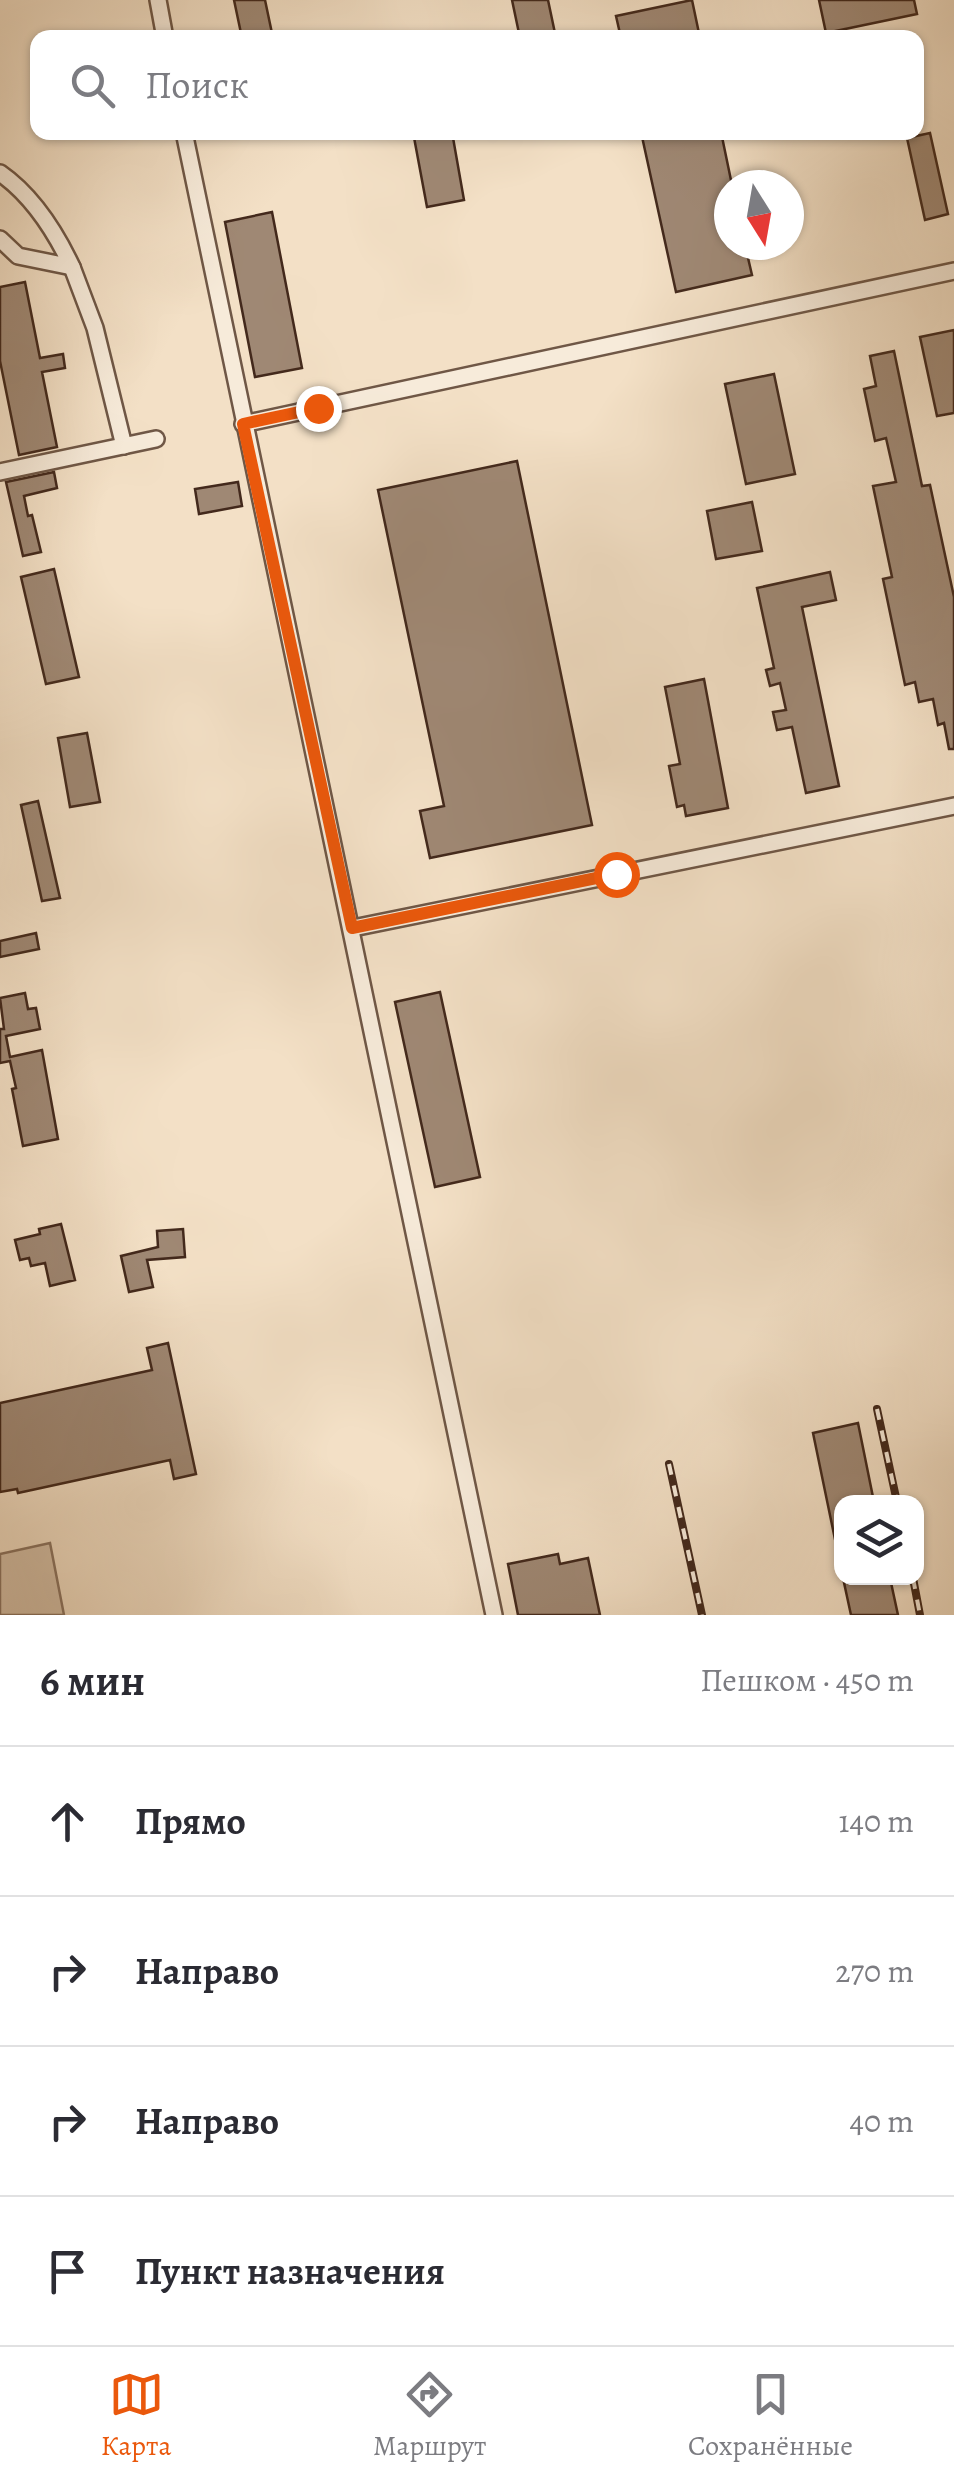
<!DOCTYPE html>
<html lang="ru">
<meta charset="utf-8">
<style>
:root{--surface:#fff;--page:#f7f7f7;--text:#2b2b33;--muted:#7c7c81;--line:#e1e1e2;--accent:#ea580c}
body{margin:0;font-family:Alegreya,serif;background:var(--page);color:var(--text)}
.controls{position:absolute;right:30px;bottom:30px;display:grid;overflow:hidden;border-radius:20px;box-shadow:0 2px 8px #0004}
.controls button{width:90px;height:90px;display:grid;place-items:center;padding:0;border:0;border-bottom:2px solid var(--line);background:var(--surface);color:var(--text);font:50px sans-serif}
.compass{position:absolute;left:714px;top:170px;width:90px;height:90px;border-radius:50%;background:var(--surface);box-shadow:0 2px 8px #0004;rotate:169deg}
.stop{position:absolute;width:30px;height:30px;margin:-22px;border:8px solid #ea580c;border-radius:50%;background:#fff}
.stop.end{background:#ea580c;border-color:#fff;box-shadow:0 2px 10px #0008}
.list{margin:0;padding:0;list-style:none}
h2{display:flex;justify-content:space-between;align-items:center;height:130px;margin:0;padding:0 40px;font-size:42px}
h2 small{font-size:32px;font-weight:400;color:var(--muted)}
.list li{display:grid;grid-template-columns:65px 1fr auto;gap:30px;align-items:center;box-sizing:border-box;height:150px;padding:0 40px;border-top:2px solid var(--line)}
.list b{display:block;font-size:38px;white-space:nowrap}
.list em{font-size:32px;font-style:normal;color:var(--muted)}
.icon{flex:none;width:55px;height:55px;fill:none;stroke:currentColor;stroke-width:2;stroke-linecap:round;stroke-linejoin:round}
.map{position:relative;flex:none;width:954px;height:1615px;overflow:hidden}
.search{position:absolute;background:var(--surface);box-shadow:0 2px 8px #0004;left:30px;right:30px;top:30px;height:110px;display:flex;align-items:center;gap:25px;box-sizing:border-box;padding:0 35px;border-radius:20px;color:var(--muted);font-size:38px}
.sheet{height:730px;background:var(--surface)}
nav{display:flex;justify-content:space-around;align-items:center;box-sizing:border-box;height:140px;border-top:2px solid var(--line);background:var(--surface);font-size:28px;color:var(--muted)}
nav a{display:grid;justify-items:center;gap:5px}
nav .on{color:var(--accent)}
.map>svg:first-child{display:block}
.green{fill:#d5c1a9;stroke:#8c7562;stroke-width:2.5}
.building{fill:#9f8874;stroke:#43291c;stroke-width:2.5}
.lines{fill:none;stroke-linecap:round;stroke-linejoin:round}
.minor-casing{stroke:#6f5746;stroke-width:20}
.minor{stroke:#f7ebda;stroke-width:15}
.rail-casing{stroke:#43291c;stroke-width:8}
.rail{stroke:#f7ebda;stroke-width:4;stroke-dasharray:11;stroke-linecap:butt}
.route{stroke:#ea580c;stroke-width:12}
</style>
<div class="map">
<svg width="954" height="1615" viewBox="0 0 954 1615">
<rect width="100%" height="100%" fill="#f3e0c6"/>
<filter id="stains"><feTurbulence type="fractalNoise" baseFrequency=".002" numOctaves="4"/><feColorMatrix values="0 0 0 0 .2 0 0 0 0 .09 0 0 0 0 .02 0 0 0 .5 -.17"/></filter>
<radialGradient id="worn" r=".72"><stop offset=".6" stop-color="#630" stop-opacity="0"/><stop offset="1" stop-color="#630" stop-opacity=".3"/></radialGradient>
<polygon class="green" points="50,1543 64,1615 0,1615 0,1554"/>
<g class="building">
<polygon points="234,0 265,0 273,38 242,38"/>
<polygon points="512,0 548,0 556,38 520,38"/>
<polygon points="692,0 700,38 621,38 616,16"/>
<polygon points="819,0 914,0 917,14 826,33"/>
<polygon points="413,132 452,132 464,200 427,207"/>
<polygon points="641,132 721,132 732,185 729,185 729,245 745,245 752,275 676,292"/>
<polygon points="930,133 948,214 925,220 907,138"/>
<polygon points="272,212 302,368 255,377 225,222"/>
<polygon points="25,282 40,358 63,354 65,368 42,372 57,447 19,455 0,361 0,287"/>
<polygon points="954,330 954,413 937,416 920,337"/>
<polygon points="894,351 922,486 930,485 954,597 954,749 949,749 944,723 938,725 933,699 919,702 915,682 905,685 883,579 892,577 873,486 896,482 886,438 875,441 864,389 876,386 870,356"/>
<polygon points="774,374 795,474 746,484 725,384"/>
<polygon points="517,461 592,825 430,858 420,811 444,806 378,490"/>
<polygon points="54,472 57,488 24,496 28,516 32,515 41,552 23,556 6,482"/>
<polygon points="238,482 242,506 199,514 195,489"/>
<polygon points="752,502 762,551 716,559 707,511"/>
<polygon points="54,569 79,677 46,684 21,577"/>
<polygon points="830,572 836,600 802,607 839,786 806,793 792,727 777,730 773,712 786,710 780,683 770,686 766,670 774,668 757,588"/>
<polygon points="704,679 728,808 686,816 684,805 677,807 669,766 680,764 665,687"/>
<polygon points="87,733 100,802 70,807 58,738"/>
<polygon points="38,801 60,898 42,901 21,805"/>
<polygon points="36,933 39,949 0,957 0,941"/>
<polygon points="440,992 480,1177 435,1187 395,1002"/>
<polygon points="25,993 28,1009 36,1008 40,1029 6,1036 10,1057 42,1050 58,1139 23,1146 12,1089 16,1088 10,1061 0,1063 0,1029 4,1029 0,998"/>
<polygon points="61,1224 75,1280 50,1286 45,1263 31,1266 29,1258 20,1260 15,1240 40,1234 39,1229"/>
<polygon points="183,1229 185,1257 147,1260 153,1287 129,1292 121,1256 158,1247 157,1231"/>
<polygon points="168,1343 196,1474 174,1479 170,1460 18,1493 17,1489 0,1492 0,1403 152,1370 147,1348"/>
<polygon points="858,1423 874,1502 842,1502 842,1548 837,1549 813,1433"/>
<polygon points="558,1554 560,1564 588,1558 600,1615 518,1615 508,1564"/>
<polygon points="843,1578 890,1578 898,1615 851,1615"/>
</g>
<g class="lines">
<g class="minor-casing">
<g id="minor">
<polyline points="158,0 165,38"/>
<polyline points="184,132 494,1615"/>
<path d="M 0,173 C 33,196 55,231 72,267 L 18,256 L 0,239"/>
<polyline points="72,267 95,328 124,446"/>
<polyline points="243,424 954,271"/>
<polyline points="0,472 156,439"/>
<polyline points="353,928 954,806"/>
</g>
</g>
<use href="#minor" class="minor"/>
<g class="rail-casing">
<g id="rail">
<polyline points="877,1409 897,1502"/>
<polyline points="669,1464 702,1615"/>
<polyline points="913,1578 920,1615"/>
</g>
</g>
<use href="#rail" class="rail"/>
</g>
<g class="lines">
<polyline class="route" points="318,408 243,424 352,928 616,874"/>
</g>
<rect width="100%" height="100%" filter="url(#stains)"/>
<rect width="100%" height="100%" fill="url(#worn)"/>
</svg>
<div class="controls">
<button><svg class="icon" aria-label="layers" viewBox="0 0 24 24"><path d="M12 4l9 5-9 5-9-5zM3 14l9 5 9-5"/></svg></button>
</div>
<svg class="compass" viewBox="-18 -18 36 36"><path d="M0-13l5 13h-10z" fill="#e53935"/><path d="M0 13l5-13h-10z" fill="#7c7c81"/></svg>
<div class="stop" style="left:616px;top:874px"></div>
<div class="stop end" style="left:318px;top:408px"></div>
<div class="search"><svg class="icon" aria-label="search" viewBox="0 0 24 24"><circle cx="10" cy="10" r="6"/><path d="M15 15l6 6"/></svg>Поиск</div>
</div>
<section class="sheet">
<h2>6 мин<small>Пешком · 450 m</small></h2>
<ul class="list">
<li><svg class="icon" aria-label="ahead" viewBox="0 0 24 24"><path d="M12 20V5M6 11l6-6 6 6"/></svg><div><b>Прямо</b></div><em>140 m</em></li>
<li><svg class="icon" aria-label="right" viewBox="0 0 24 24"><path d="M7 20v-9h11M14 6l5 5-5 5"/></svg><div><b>Направо</b></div><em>270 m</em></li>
<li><svg class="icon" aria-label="right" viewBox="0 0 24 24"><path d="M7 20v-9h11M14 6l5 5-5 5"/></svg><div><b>Направо</b></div><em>40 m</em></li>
<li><svg class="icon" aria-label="arrive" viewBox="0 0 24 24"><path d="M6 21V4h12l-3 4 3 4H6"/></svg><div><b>Пункт назначения</b></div></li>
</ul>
</section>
<nav>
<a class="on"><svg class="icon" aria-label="map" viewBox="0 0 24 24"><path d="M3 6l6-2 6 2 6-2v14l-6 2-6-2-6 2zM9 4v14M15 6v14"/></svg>Карта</a>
<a><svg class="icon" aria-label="directions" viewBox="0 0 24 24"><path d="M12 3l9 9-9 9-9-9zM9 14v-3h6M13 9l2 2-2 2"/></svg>Маршрут</a>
<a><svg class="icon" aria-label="saved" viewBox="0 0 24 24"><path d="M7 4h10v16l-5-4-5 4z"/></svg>Сохранённые</a>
</nav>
